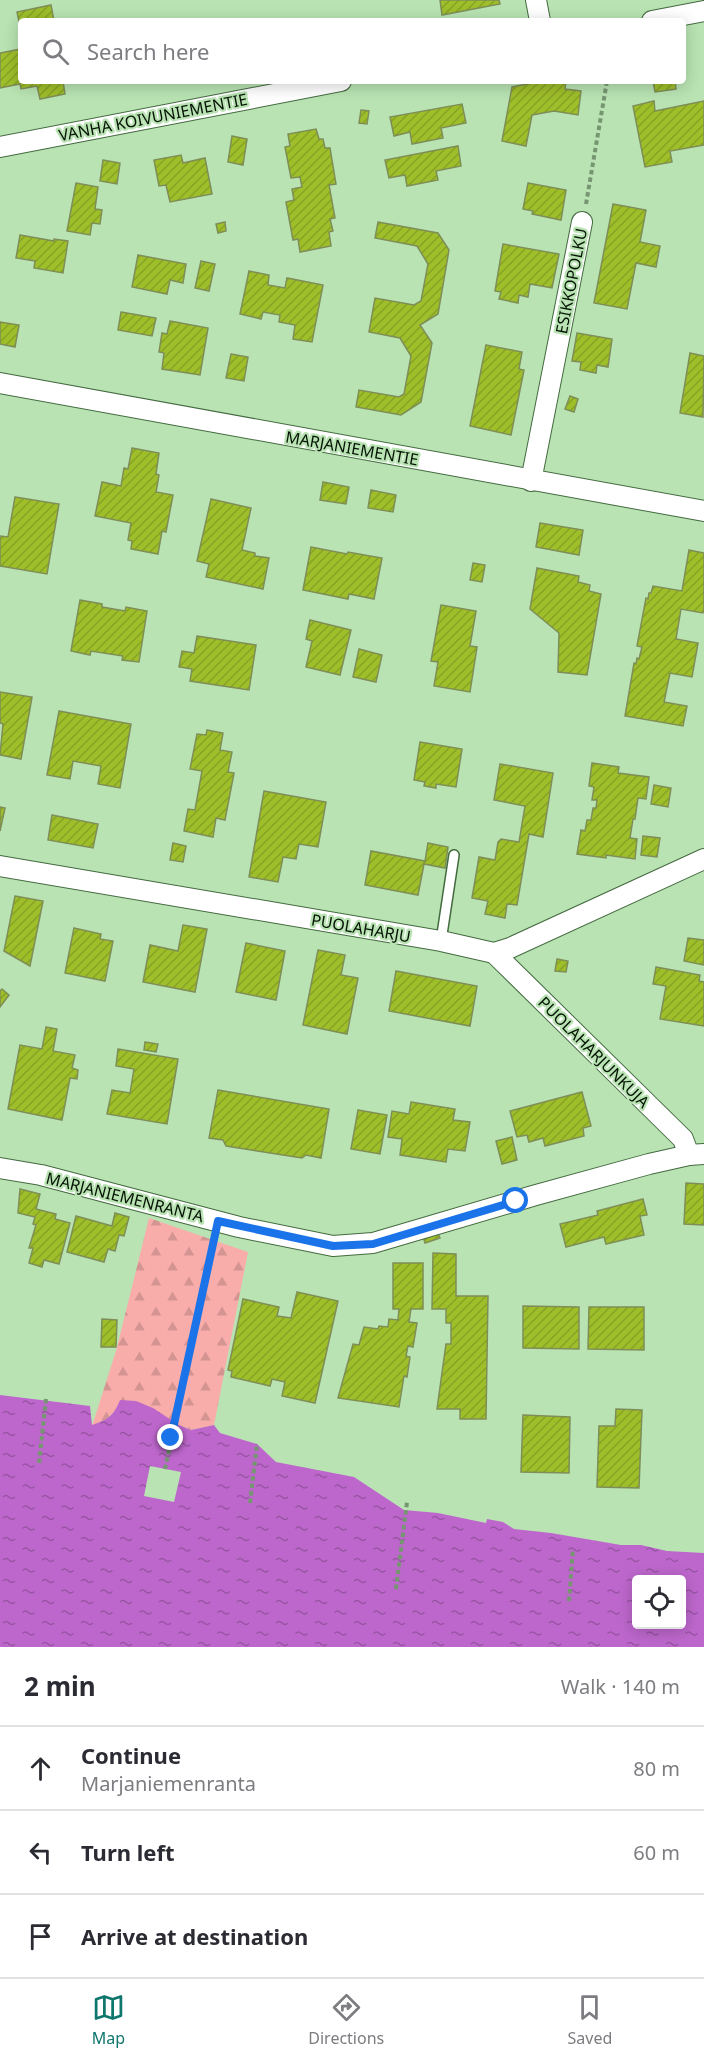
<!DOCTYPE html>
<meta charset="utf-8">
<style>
:root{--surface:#fff;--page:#f7f7f7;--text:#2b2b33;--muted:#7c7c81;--line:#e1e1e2;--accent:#0f766e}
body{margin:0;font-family:"Noto Sans",sans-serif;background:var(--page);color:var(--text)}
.controls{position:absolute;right:18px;bottom:18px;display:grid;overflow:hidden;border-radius:6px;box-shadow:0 3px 15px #0003}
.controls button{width:54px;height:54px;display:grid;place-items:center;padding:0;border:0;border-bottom:2px solid var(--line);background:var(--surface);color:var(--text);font:30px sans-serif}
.stop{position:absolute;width:18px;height:18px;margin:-14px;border:4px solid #1a73e8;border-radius:50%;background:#fff}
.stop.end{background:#1a73e8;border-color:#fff;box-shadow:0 2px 6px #0008}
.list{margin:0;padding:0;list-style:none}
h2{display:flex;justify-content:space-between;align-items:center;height:78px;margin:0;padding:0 24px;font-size:26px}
h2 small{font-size:20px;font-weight:400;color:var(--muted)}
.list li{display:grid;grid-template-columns:39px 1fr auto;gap:18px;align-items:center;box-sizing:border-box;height:84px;padding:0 24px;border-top:2px solid var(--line)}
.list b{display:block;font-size:22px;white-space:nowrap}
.list p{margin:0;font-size:20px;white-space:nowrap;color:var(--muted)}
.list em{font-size:20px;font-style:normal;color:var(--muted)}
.icon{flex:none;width:33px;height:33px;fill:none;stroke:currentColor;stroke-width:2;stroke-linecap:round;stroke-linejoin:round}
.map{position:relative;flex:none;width:704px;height:1647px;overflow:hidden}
.search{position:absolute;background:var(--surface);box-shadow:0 3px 15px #0003;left:18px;right:18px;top:18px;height:66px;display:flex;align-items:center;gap:15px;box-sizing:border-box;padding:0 21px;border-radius:6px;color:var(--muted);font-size:22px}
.sheet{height:330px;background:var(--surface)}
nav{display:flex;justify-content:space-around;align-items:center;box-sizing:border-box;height:84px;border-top:2px solid var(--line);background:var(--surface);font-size:16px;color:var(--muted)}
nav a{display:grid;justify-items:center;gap:3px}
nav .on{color:var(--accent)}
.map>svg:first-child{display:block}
.forest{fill:url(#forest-firs)}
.water{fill:url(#water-ripples);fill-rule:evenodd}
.pier{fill:#b9e3b3}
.building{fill:url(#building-hatch);stroke:#7e8e57;stroke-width:1.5}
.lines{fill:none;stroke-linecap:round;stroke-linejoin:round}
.lane-casing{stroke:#446a40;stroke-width:12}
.street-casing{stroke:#446a40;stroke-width:22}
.path{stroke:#769672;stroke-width:4;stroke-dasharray:4.5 3;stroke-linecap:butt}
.lane{stroke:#fff;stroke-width:9}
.street{stroke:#fff;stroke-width:20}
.route{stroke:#1a73e8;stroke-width:8}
.labels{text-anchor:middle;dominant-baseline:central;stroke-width:4.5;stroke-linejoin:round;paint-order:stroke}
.street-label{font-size:16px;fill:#051304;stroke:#b9e3b3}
</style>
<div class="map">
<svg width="704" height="1647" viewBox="0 0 704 1647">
<defs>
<pattern id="forest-firs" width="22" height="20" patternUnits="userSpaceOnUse" patternTransform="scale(1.5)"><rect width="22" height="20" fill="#f9adab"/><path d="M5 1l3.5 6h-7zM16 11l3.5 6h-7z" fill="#d49492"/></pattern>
<pattern id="water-ripples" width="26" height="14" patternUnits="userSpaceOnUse" patternTransform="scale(1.5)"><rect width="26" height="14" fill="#bd67cc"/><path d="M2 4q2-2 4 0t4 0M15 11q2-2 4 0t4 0" fill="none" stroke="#9854a3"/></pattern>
<pattern id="building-hatch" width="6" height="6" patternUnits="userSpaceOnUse" patternTransform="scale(1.5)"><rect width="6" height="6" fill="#9ebf2a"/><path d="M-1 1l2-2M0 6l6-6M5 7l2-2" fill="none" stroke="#87a324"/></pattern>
</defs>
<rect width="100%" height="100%" fill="#b9e3b3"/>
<path class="forest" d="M 149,1218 L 248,1252 L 214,1425 L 191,1430 L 121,1400 C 114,1415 107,1420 92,1426 L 116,1351 Z"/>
<path class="water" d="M 0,1395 L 90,1406 L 92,1425 C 108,1420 114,1415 120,1400 L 136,1401 L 153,1408 L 179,1425 L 191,1430 L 214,1425 L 220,1433 L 257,1444 L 276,1462 L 354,1477 L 404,1510 L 438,1513 L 486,1523 L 487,1519 L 503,1522 L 514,1529 L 551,1533 L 621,1545 L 641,1545 L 667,1551 L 704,1553 L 704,1647 L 0,1647 ZM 636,1580 L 682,1580 L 682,1624 L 636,1624 Z"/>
<polygon class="pier" points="150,1466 181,1472 174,1502 144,1496"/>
<g class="building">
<polygon points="440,0 499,0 500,4 442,15"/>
<polygon points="51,5 54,21 21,21 21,31 17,12"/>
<polygon points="21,49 21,81 63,81 65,94 40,99 37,86 21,89 20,84 0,88 0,53"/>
<polygon points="543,81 566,81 565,89 581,91 578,115 554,111 532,115 526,146 502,141 512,87"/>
<polygon points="653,81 675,81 676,89 655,92"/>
<polygon points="654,101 655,111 704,101 704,145 670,151 672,162 645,167 633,106"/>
<polygon points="462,104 466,123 441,128 443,138 412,144 410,132 394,136 390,117"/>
<polygon points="361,110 369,111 367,124 359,123"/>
<polygon points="316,129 319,139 323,139 325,148 330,148 336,184 329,185 335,218 330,219 333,231 329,232 331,246 300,252 298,239 293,240 286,202 294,200 292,189 302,187 300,177 291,178 285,147 290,146 288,134"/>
<polygon points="232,136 247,139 243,165 228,162"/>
<polygon points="458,146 461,166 436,171 438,180 407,186 405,175 389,178 385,160"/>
<polygon points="181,155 183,163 205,158 212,194 170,202 166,185 159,186 154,160"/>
<polygon points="103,160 120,163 117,184 100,181"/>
<polygon points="76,183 98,187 95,209 102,210 100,224 92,223 90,235 67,231"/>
<polygon points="528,183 566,190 561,220 532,214 533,211 523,209"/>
<polygon points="613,204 646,210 640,242 660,246 656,267 636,263 627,309 594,303"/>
<polygon points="225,222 226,231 218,233 216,224"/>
<polygon points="378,222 438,233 449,250 438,314 420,325 432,343 421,402 401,415 356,407 359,390 399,397 404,394 411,356 400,338 369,332 375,298 414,305 421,301 428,264 417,246 375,238"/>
<polygon points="20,235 54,241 54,239 68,241 63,273 34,268 35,261 16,258"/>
<polygon points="503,244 559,254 552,288 530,284 528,297 519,295 518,303 499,299 501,292 495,291"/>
<polygon points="138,255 186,264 183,283 170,280 167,294 132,287"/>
<polygon points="201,261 215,264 209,291 195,288"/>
<polygon points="249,271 269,275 268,285 285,288 287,278 323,285 312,342 293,339 295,325 279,322 280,315 263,312 261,319 240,314"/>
<polygon points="121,312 156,318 152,336 118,330"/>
<polygon points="170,321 208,328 200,375 162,369 164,353 159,352 162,333 167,334"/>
<polygon points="0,322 19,325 15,347 0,344"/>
<polygon points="577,333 612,339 608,367 597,365 596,373 580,370 581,362 572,361"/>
<polygon points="486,345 522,352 519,369 524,370 511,435 470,426"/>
<polygon points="690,353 704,356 703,417 680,413"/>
<polygon points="231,354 248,357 244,381 226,378"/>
<polygon points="570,396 578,399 574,412 565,409"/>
<polygon points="132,448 159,453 156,474 159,475 156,492 173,495 166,532 162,531 158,554 131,549 132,541 128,540 131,523 95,516 102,482 121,486 124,468 128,469"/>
<polygon points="323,482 349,487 346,504 320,500"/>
<polygon points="371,490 396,495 393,512 368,508"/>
<polygon points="15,497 59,504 47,574 0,566 0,536 8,537"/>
<polygon points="211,499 251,508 242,550 255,553 255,556 269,558 263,589 206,577 209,564 197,561"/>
<polygon points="540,523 583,530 579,555 536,547"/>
<polygon points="311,547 347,554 348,552 382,558 374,599 349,594 348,599 303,590"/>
<polygon points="689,550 704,553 704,610 703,613 681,609 676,639 698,643 692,677 670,673 664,702 687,706 683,726 625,716 634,663 636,664 637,658 639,659 642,647 637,646 646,598 648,599 649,593 651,593 653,586 682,591"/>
<polygon points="473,563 485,565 482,582 470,580"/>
<polygon points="537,568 579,576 578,582 590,585 589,591 601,594 587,675 558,672 559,633 530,609"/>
<polygon points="80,600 102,604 102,607 125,611 126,607 147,611 139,662 122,660 123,656 91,651 90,655 71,651"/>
<polygon points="441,605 476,611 470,646 477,647 470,692 434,686 438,662 431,661"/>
<polygon points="310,620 351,630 340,675 306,667 312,641 306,639"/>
<polygon points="197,636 256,645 249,690 190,681 192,669 179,667 182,651 194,653"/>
<polygon points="359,649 382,655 376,682 353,677"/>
<polygon points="0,692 32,697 21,759 0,755 3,724 0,723"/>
<polygon points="59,711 131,724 120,788 98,784 101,766 73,761 70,779 47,775"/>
<polygon points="207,730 223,733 220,750 232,752 228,772 234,773 225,820 216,818 213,837 184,831 188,809 195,810 202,771 190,769 197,734 206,735"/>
<polygon points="420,742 462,749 456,787 436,784 436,788 424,786 425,782 414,780"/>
<polygon points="592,763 619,767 618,773 649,777 646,799 638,798 635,819 633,819 630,838 637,839 635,859 606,855 606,858 577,854 581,830 585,831 587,820 591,820 593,808 596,808 597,800 592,800 594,787 589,786"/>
<polygon points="500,764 553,773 543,837 529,834 517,905 507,904 505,918 485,914 488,901 472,898 479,857 495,860 498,842 501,839 519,842 525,806 494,800"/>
<polygon points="654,785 671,788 668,807 651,804"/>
<polygon points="264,791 326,802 318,847 299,844 296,859 283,857 278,882 249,877"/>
<polygon points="0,807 5,808 0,831"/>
<polygon points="52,815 98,824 93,848 48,840"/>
<polygon points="643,836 660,838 657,857 641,855"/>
<polygon points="173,843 186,846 183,862 170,860"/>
<polygon points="428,843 448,847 445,868 424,864 418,895 365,885 371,851 425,861"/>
<polygon points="15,896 43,901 30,966 4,951"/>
<polygon points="183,925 207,929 195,992 143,982 150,945 178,951"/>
<polygon points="74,928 101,934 100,939 113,941 105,981 65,973"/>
<polygon points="688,938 704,940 704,965 684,961"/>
<polygon points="246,943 285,951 276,1000 236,992"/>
<polygon points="318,950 345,955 341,975 358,978 347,1034 303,1025"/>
<polygon points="557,959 568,961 566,972 555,971"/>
<polygon points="656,967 700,975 699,981 704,982 704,1026 660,1019 666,986 653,984"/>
<polygon points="396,971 477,986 470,1026 389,1011"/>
<polygon points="2,989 9,995 0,1007 0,991"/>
<polygon points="46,1027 57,1029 53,1051 75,1055 72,1068 78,1070 77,1079 70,1078 62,1120 8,1109 20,1045 42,1049"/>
<polygon points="145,1042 158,1044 156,1052 144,1050"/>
<polygon points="118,1049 178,1059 167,1124 107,1114 112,1090 130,1093 134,1069 116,1066"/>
<polygon points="218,1090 329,1109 321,1158 306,1155 302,1158 226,1146 223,1140 209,1138"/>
<polygon points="582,1092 591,1126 583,1128 584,1136 545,1146 543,1138 529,1142 527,1135 517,1137 510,1111"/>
<polygon points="411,1102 455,1109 453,1120 470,1122 465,1151 448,1149 446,1162 400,1155 402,1139 388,1137 392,1111 409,1114"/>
<polygon points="358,1110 387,1115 380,1154 351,1149"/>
<polygon points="512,1137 517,1160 502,1164 496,1141"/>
<polygon points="686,1183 704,1184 704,1225 684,1224"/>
<polygon points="20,1189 40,1194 36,1209 56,1214 55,1219 70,1223 59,1264 44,1260 42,1267 29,1263 33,1248 29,1248 36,1225 33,1224 35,1217 18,1213"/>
<polygon points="643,1199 647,1215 640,1216 644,1235 606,1244 604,1237 566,1247 560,1224 598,1215 597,1211"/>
<polygon points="115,1213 129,1217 124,1236 119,1235 115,1251 108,1249 104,1262 67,1252 76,1216 112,1226"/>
<polygon points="437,1231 440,1238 425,1243 423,1236"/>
<polygon points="433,1253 456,1254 456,1296 488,1296 486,1419 460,1419 460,1409 437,1409 446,1344 451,1344 451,1323 446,1323 446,1309 432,1309"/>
<polygon points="393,1263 423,1263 423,1309 411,1309 409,1322 417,1323 413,1347 408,1346 406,1356 410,1357 407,1377 404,1376 399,1407 338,1398 353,1344 359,1345 364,1327 378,1329 379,1326 388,1327 389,1319 398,1320 399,1309 393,1309"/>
<polygon points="297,1292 338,1301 315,1403 282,1396 285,1382 272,1379 270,1386 231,1377 232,1371 228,1370 243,1299 279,1307 277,1316 291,1318"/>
<polygon points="523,1306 579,1307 579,1349 523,1348"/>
<polygon points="589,1307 644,1307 644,1350 588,1349"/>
<polygon points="102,1319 117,1320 116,1347 101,1347"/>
<polygon points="616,1409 642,1410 639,1488 597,1487 599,1426 615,1426"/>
<polygon points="523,1415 570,1417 569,1473 521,1472"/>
</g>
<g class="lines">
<g class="lane-casing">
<polyline id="lane" points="441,941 454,855"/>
</g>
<g class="street-casing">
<g id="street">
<polyline points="536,0 540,21"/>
<polyline points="652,21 704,11"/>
<polyline points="0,147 341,81"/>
<polyline points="0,383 704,511"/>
<polyline points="531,481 582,222"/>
<polyline points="0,866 441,941 494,953 510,948 704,859"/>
<polyline points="494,953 683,1139 689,1155"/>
<polyline points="0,1168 41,1175 239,1227 333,1246 373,1243 536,1195 649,1164 689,1155 704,1154"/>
</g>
</g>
<g class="path">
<polyline points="586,204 607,81"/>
<polyline points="39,1463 46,1399"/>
<polyline points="165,1469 213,1241"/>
<polyline points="250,1503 257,1444"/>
<polyline points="396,1589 407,1502"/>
<polyline points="569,1601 573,1549"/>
</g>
<use href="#lane" class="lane"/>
<use href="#street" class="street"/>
</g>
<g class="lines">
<polyline class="route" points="171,1438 218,1221 333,1246 373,1244 516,1201"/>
</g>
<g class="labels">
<g class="street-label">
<text transform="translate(153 117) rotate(-11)">VANHA KOIVUNIEMENTIE</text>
<text transform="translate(571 281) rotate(-79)">ESIKKOPOLKU</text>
<text transform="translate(352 448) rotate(10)">MARJANIEMENTIE</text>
<text transform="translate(361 928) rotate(10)">PUOLAHARJU</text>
<text transform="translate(594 1052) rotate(45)">PUOLAHARJUNKUJA</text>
<text transform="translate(125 1197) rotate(14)">MARJANIEMENRANTA</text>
</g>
</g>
</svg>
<div class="controls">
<button><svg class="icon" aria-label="locate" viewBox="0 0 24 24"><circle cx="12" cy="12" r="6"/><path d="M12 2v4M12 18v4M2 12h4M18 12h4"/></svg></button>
</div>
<div class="stop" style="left:516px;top:1201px"></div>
<div class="stop end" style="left:171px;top:1438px"></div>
<div class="search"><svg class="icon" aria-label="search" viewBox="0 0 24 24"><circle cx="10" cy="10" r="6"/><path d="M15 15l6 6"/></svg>Search here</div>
</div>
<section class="sheet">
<h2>2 min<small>Walk · 140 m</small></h2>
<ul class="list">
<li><svg class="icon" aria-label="ahead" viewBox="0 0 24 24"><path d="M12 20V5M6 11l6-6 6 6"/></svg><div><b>Continue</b><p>Marjaniemenranta</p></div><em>80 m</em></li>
<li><svg class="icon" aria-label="left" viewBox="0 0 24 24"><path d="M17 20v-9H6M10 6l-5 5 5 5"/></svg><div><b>Turn left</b></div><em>60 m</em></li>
<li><svg class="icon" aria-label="arrive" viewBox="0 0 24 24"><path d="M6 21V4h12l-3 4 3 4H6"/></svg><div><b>Arrive at destination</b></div></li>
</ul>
</section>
<nav>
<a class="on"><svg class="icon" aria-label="map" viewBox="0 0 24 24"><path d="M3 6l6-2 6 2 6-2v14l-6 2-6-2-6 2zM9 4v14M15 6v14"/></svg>Map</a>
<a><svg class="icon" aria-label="directions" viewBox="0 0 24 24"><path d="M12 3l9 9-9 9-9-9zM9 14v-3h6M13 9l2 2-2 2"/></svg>Directions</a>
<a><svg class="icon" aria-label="saved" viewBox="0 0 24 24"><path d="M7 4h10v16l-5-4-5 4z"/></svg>Saved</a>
</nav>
